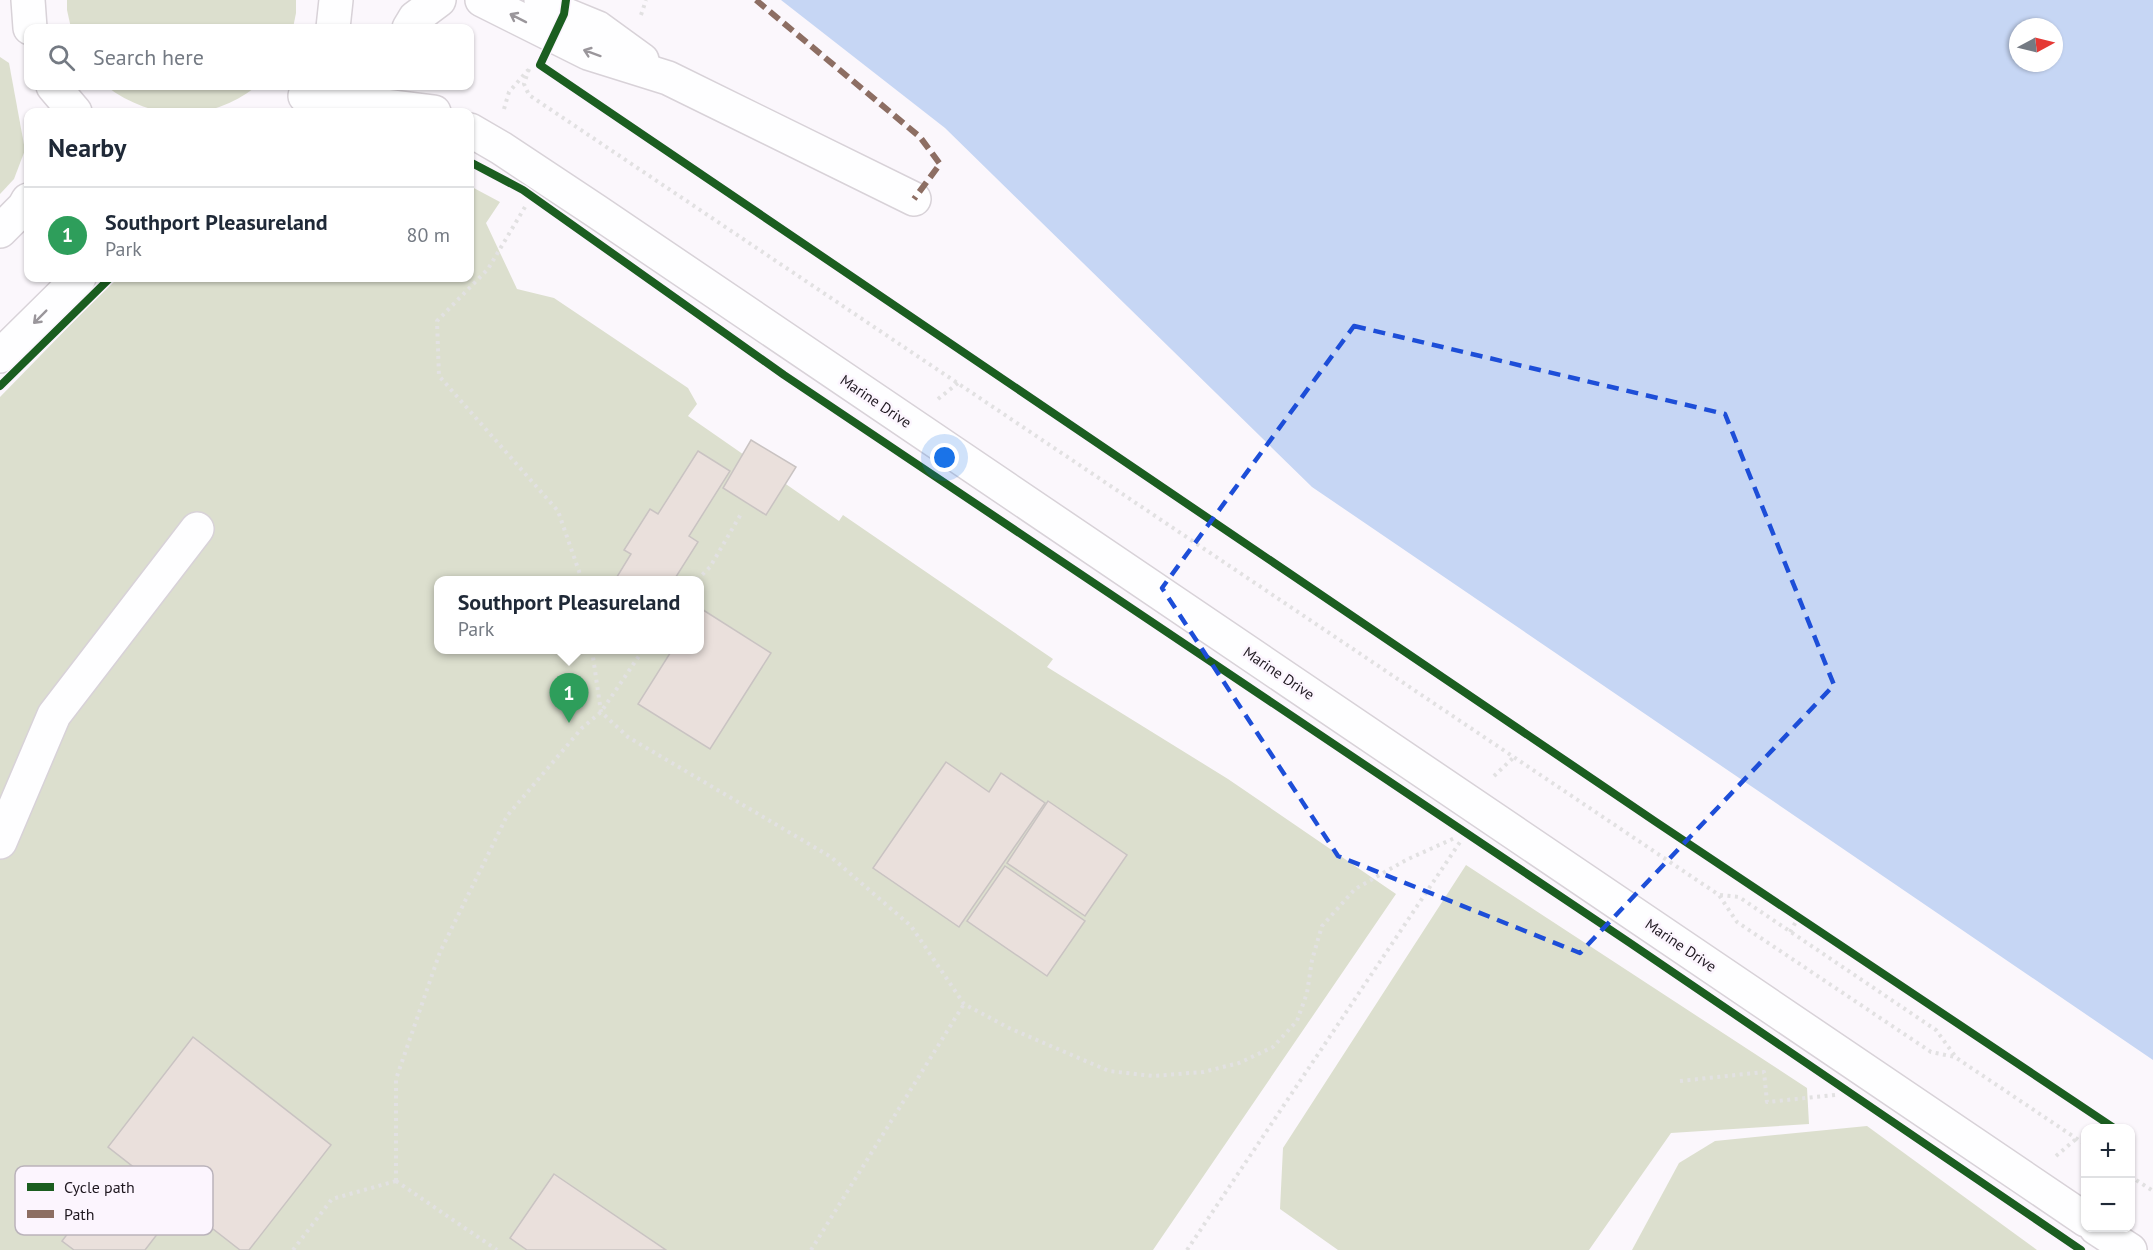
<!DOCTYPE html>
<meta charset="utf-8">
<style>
:root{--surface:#fff;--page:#f6f6f7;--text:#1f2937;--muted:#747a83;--line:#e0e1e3;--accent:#2563eb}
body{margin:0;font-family:"PT Sans",sans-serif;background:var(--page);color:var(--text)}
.controls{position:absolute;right:18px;bottom:18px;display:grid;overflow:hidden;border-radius:12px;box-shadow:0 2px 4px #0004}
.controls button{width:54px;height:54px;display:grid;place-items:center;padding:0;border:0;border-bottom:2px solid var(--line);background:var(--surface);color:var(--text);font:30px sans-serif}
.compass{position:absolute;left:2009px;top:18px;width:54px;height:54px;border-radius:50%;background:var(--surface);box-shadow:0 2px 4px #0004;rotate:83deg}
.you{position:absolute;left:945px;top:458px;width:21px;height:21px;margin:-15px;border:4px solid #fff;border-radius:50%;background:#1a73e8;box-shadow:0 0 0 9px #1a73e833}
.badge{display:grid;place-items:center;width:39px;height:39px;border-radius:50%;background:var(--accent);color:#fff;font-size:20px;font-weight:700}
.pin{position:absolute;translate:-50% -50px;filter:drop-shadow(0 2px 3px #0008)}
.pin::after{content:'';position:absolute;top:32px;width:21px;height:18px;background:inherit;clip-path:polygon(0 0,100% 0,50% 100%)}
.popup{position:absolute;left:434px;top:576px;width:270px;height:78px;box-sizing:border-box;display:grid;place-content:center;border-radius:12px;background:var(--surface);filter:drop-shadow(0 2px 4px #0005);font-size:20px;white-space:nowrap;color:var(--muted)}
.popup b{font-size:22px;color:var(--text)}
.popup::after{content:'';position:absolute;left:50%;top:100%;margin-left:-12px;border:12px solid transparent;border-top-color:var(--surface)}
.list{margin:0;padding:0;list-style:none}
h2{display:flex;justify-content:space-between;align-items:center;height:78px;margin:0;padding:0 24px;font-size:26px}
h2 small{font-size:20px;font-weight:400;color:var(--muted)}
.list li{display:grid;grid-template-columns:39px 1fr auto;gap:18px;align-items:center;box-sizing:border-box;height:96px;padding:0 24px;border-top:2px solid var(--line)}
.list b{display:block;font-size:22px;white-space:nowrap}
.list p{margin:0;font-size:20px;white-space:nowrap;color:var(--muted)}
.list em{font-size:20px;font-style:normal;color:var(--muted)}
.icon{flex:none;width:33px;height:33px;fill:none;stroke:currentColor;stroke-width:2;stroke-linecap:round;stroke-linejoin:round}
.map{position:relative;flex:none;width:2153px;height:1250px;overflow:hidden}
.search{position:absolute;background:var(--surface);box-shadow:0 2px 4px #0004;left:24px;top:24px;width:450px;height:66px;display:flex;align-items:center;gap:15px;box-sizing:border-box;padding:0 21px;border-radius:12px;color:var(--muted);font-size:22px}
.panel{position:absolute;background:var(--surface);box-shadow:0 2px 4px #0004;left:24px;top:108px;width:450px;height:174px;border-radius:12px}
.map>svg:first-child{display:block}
.green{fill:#dcdfce;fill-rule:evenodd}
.water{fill:#c6d6f4;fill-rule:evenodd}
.building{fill:#eae0dc;stroke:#c9c3c2;stroke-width:1.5}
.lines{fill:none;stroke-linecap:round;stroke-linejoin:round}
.minor-casing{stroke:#d8d2d8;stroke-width:36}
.path{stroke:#e2e1e2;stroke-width:4;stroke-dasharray:3 4.5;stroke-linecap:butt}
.minor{stroke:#fefeff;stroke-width:33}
.quiet{stroke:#8d6e63;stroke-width:6;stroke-dasharray:12 6;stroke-linecap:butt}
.cycleway-casing{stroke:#fcf5fe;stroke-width:11}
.cycleway{stroke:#1b5e20;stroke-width:8}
.oneway{stroke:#9a969b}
.marked{fill:none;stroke:#1d4ed8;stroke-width:4.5;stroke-dasharray:12 8;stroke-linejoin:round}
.labels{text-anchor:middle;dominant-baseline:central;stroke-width:5;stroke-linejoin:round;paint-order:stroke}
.street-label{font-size:15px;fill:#1f1820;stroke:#fcf5fe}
.key{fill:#fcf5fe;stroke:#bab3bb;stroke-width:1.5}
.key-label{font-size:16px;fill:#1f1820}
</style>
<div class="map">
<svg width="2153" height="1250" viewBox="0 0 2153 1250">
<rect width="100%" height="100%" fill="#fbf7fc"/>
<g class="green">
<polygon points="67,0 296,0 296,13 293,28 71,28 67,10"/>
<polygon points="0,57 9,63 25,150 14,179 0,194"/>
<path d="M 106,86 L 257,86 C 210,123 153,122 106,86 Z"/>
<path d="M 470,186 L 500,202 L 486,223 L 517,289 L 554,298 L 688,388 L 697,404 L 688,416 L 839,521 L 843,515 L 1053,659 L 1047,667 L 1228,779 L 1396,894 L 1153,1250 L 0,1250 L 0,397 L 116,278 L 470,278 ZM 438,580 L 700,580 L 700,650 L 438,650 Z"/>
<polygon points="1466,865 1807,1088 1809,1124 1671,1133 1589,1250 1338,1250 1280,1209 1283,1148"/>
<polygon points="1867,1126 2037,1250 1632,1250 1679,1163 1715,1141"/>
</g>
<path class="water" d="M 781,0 L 2153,0 L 2153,1060 L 1312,487 L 945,128 ZM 2018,27 L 2054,27 L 2054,63 L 2018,63 Z"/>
<g class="building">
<polygon points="751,440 796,467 766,515 723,488"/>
<polygon points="698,451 730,471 689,536 698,542 674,580 668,580 664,577 662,580 615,580 631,554 624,550 650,509 658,514"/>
<polygon points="700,608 771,653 710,749 638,704 672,650 700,650"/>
<polygon points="946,762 989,792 1001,773 1045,803 959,927 873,868"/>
<polygon points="1048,801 1127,855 1085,916 1007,863"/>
<polygon points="1005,866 1085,921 1047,976 967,921"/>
<polygon points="193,1037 331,1145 249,1250 240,1250 108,1147"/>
<polygon points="115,1171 172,1215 145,1250 74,1250 62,1241"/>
<polygon points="554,1174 666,1250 527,1250 510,1238"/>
</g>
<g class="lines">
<g class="minor-casing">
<g id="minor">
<polyline points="28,0 30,28"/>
<polyline points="482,0 588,53 668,78 914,199"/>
<polyline points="541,0 564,14 598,28 642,60"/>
<polyline points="333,28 336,0"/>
<polyline points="409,28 415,18 439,0"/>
<polyline points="53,86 75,112"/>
<polyline points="305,96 434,112"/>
<polyline points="470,130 501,148 596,211 2086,1220"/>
<polyline points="0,231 24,207 28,200"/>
<polyline points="0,356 79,278"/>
<polyline points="0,842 54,715 197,529"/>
<polyline points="2096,1228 2130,1250"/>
</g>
</g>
<g class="path">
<polyline points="641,15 646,0"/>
<polyline points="529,69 524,84 529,95 1719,895 1737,922 1931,1052 1955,1057 2086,1145"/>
<polyline points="504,109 509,92 528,70"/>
<polyline points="525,207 488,269 437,321 439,376 558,511 582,580"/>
<polyline points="938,399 958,383"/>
<polyline points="697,580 710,567 741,514"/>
<polyline points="592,650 601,712 628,737 831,857 911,926 964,1004 1009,1028 1109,1071 1153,1076 1203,1072 1239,1063 1273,1047 1297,1021 1307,993 1312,960 1322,926 1355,889 1406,860 1457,837"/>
<polyline points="1494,776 1514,757"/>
<polyline points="1720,895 1739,897 1936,1030 1955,1056"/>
<polyline points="1790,932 1798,918"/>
<polyline points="1680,1081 1764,1072 1767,1102 1835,1095"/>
<polyline points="2056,1156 2076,1139"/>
<polyline points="2130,1176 2153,1191"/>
<polyline points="396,1181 396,1079 440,952 507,816 582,728 601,712 643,650"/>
<polyline points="396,1181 497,1250"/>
<polyline points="293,1250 332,1199 396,1181"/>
<polyline points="811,1250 964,1004"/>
<polyline points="1187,1250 1462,839"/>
</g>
<use href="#minor" class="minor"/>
<polyline class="quiet" points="756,0 920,137 940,164 914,199"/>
<g class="cycleway-casing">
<g id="cycleway">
<polyline points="566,0 564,14 540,65 1656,822 2114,1128"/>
<polyline points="470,162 523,190 784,375 1630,943 2081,1250"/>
<polyline points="0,386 110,278"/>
</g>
</g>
<use href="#cycleway" class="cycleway"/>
</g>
<defs><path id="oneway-shaft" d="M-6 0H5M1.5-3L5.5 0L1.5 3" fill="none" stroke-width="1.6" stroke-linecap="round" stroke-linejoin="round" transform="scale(1.5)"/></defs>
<g class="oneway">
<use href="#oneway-shaft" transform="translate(518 18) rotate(-153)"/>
<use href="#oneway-shaft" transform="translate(592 53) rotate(-160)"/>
<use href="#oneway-shaft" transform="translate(40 317) rotate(135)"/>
</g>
<path class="marked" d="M 1354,326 L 1725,414 L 1834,685 L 1580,953 L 1338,856 L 1162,588 Z"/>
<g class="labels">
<g class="street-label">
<text transform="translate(876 401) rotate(34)">Marine Drive</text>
<text transform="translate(1279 673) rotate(34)">Marine Drive</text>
<text transform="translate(1681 945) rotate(34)">Marine Drive</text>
</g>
</g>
<rect x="15" y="1166" width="198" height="69" rx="9" class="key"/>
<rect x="27" y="1183" width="27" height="8" fill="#1b5e20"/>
<rect x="27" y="1210" width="27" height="8" fill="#8d6e63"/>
<g class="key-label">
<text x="64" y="1193">Cycle path</text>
<text x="64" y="1220">Path</text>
</g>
</svg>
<div class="controls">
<button>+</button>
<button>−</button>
</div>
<svg class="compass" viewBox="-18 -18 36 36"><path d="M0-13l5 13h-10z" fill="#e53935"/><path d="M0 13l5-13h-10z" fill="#747a83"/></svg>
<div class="you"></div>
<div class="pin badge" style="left:569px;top:723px;background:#2e9e5b">1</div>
<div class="popup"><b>Southport Pleasureland</b>Park</div>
<div class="search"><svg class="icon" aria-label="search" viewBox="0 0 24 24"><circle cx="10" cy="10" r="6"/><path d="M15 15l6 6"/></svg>Search here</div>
<section class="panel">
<h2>Nearby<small></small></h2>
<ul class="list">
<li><span class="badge" style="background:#2e9e5b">1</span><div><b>Southport Pleasureland</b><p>Park</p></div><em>80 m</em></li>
</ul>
</section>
</div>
